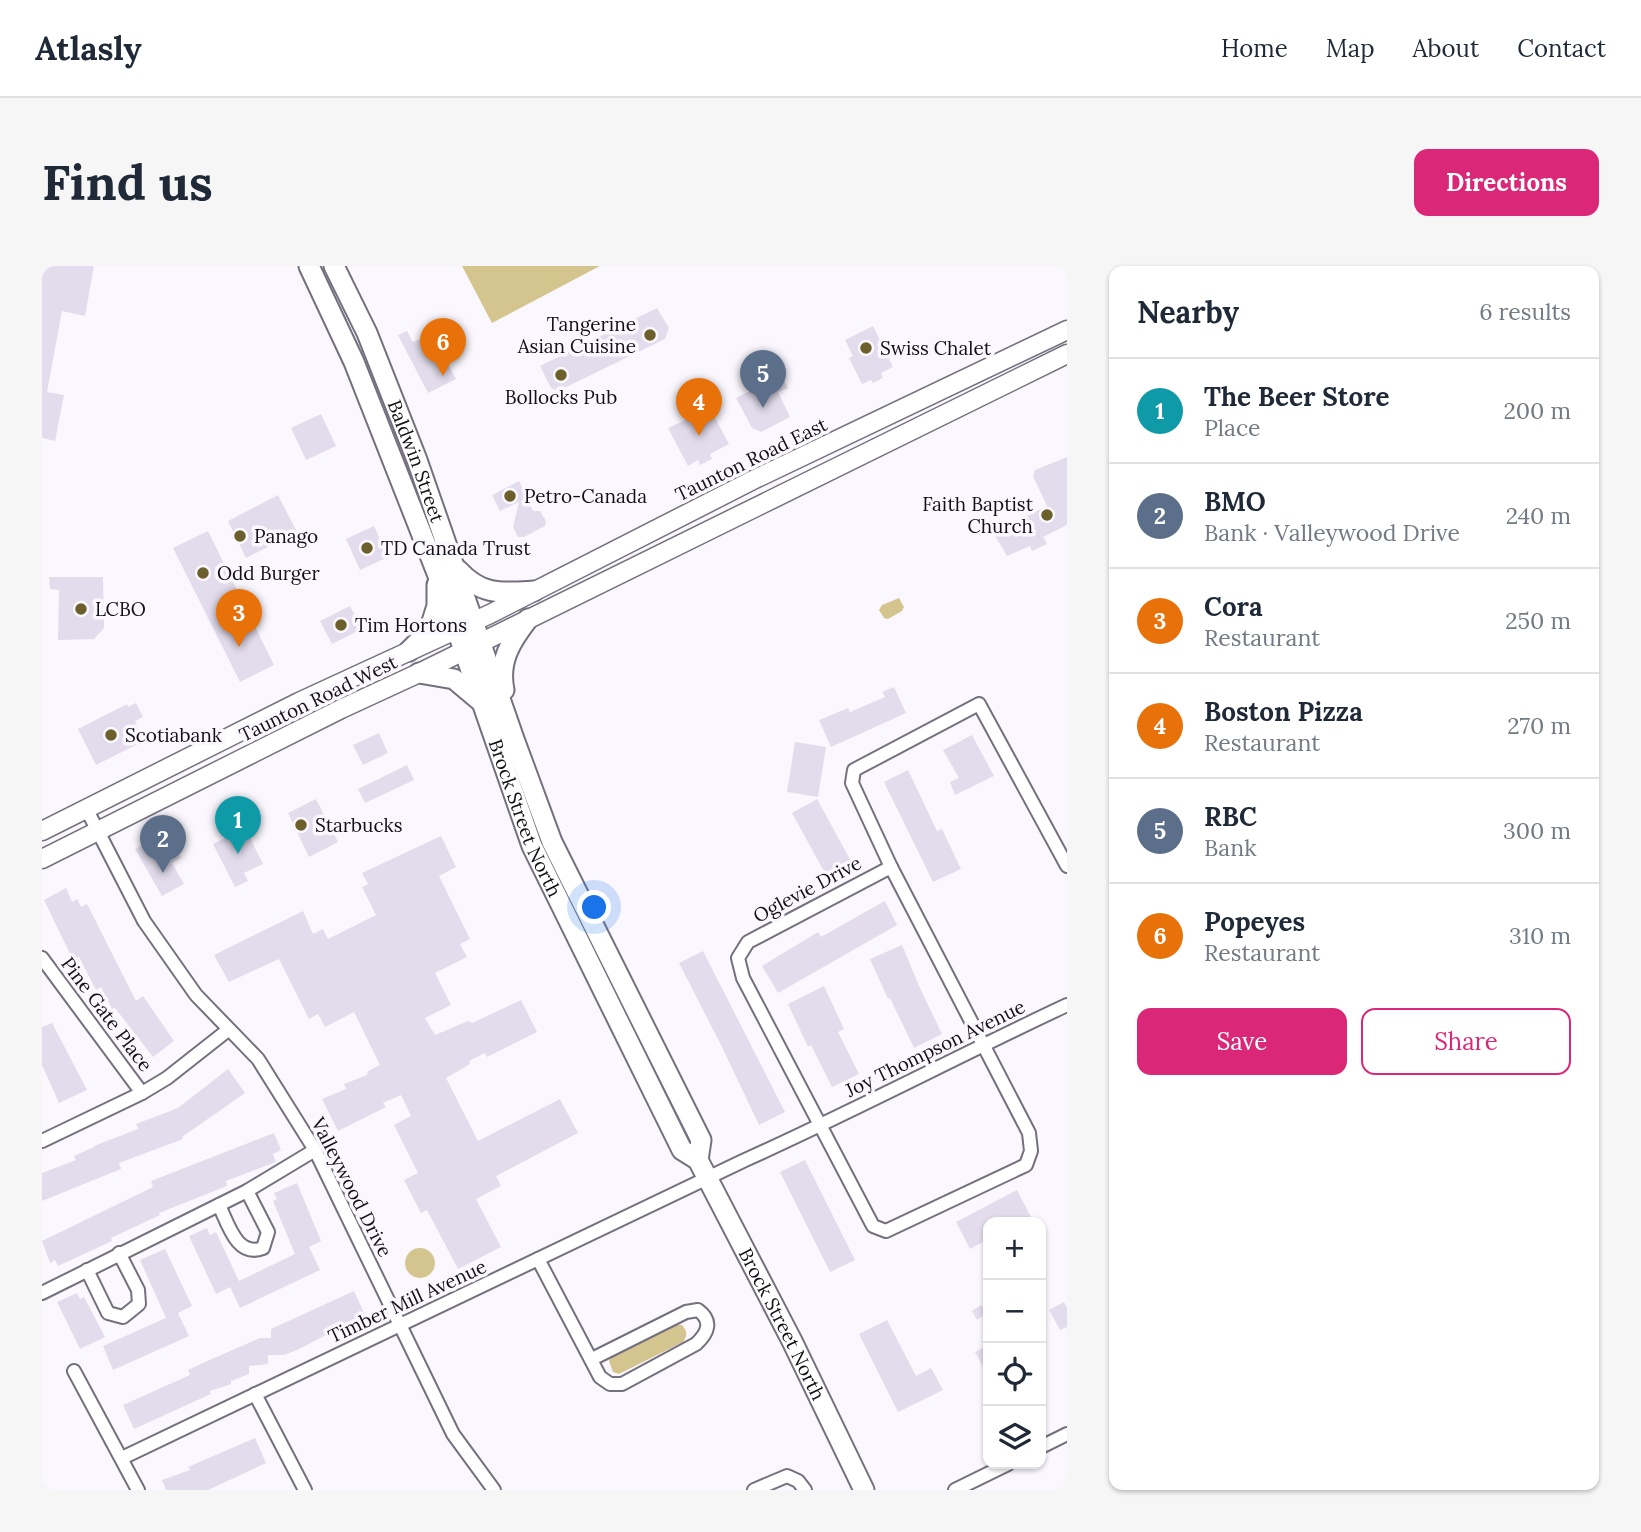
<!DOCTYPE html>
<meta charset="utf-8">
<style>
:root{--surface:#fff;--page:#f6f6f7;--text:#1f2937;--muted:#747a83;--line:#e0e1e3;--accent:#db2777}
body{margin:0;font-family:Lora,serif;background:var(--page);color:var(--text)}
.controls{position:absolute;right:21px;bottom:21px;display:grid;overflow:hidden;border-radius:14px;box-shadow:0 2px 5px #0004}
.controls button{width:63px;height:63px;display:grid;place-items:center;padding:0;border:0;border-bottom:2px solid var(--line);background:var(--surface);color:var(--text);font:35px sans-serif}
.you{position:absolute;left:553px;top:642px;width:24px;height:24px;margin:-18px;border:5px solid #fff;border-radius:50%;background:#1a73e8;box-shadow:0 0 0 10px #1a73e833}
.badge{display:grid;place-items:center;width:46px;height:46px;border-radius:50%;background:var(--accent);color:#fff;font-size:23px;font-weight:700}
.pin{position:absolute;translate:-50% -58px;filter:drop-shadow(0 2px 4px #0008)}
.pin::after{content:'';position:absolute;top:37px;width:24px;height:21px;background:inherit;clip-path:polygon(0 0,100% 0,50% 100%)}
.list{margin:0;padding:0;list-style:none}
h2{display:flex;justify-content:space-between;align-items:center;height:91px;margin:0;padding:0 28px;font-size:30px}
h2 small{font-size:23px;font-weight:400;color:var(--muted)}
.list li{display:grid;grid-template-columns:46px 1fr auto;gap:21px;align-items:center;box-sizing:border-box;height:105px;padding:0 28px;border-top:2px solid var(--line)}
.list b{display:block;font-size:26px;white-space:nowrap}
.list p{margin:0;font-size:23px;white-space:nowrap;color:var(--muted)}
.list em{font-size:23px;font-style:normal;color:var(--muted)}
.actions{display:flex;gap:14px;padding:21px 28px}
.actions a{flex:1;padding:16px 0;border:2px solid var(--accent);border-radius:14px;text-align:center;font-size:24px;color:var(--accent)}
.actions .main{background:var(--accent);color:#fff}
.icon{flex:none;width:38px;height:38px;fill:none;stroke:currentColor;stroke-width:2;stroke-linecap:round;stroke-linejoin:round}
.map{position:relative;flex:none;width:1025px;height:1224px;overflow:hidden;border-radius:14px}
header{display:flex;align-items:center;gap:42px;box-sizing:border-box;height:98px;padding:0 35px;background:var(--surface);border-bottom:2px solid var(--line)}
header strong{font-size:33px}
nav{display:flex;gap:38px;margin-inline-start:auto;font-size:24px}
.intro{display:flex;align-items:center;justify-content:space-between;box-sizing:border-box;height:168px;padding:0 42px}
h1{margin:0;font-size:49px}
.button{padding:18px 32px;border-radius:14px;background:var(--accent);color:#fff;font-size:24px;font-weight:700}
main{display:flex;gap:42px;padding:0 42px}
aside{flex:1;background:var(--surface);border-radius:14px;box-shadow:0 2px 5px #0004}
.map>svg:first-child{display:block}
.green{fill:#d4c58f}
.building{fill:#e2dcec}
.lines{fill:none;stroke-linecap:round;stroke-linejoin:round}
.minor-casing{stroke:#75707f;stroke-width:16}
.secondary-casing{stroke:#75707f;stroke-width:21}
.primary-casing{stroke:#75707f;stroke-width:23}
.minor{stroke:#fff;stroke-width:12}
.secondary{stroke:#fff;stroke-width:18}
.primary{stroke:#fff;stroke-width:19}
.poi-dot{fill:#6d5f2c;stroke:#faf8fe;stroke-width:2.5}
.labels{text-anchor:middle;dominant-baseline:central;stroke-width:7;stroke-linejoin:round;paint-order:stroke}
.poi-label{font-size:19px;fill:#131117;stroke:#faf8fe;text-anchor:start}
.street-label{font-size:19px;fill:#131117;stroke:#faf8fe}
</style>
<header>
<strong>Atlasly</strong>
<nav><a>Home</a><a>Map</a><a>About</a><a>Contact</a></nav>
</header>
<div class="intro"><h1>Find us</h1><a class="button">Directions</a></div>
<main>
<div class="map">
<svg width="1025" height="1224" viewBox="0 0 1025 1224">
<rect width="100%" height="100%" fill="#faf8fe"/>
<g class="green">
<polygon points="420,0 558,0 450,57"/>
<polygon points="857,332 862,341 860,345 846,353 842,352 837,344 840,339"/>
<circle cx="378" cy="997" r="15"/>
<path d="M 632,1059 L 640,1059 C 645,1065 646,1069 641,1076 L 577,1108 L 571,1106 L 567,1095 L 570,1089 Z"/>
</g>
<g class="building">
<polygon points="0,0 52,0 43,50 20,45 5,126 22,129 13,175 0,172"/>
<polygon points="615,42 627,62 623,73 516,125 509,122 498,100"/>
<polygon points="831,60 851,101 839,107 841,112 831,117 829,114 820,118 807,92 811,90 803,74"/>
<polygon points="365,65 371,76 390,67 414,113 386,127 356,69"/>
<polygon points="741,112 746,122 736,126 748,151 719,166 710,162 694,132 730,114 732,117"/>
<polygon points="663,145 666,151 671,148 687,178 668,188 670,193 658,199 656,194 646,200 626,162"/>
<polygon points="279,148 294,180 264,194 249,162"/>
<polygon points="1025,191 1025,259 1001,271 1005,278 990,285 988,280 965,290 951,266 1005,240 991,210 993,204"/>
<polygon points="477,215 491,245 498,245 504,255 503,260 482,271 476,271 471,261 477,236 458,245 450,229"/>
<polygon points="236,229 255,266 204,292 186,255"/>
<polygon points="332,260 346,291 318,304 304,273"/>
<polygon points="166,265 232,399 198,416 131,282"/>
<polygon points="7,311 61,311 62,362 52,373 16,374 17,324 8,323"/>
<polygon points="308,340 320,363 290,378 278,355"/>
<polygon points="852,421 864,447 789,481 777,454 806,442 808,446 843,431 840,426"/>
<polygon points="94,437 101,451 93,455 102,475 54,499 36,463 85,438 86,441"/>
<polygon points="337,467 346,487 321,499 311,479"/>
<polygon points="930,469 952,510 913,529 908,516 917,512 901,484"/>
<polygon points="753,476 784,481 776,531 745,526"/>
<polygon points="365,499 372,514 323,537 316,523"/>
<polygon points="866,504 895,565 900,563 919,603 891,616 842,516"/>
<polygon points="274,533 296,576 267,591 246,547"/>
<polygon points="775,533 809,595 784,609 750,547"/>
<polygon points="203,562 221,598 202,607 206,615 193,621 171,578"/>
<polygon points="116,570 126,588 135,583 139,592 130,597 142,618 120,630 93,583"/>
<polygon points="399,570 414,601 397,610 428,673 418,678 425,691 393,707 409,739 383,752 393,769 426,755 430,757 479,734 495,766 445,791 443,787 427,795 428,798 404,812 436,875 518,833 536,867 454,910 459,920 434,933 459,981 416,1003 385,944 379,947 362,914 376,907 352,859 369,850 359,829 341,837 344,841 296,865 280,833 304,823 302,818 325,809 326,805 338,799 312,746 283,761 276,748 267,753 237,693 187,716 172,689 261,645 271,668 281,663 286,673 334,649 320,621 326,618 320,607"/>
<polygon points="24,622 30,636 35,633 39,641 45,638 94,735 101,730 132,775 111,791 73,742 70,743 59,721 54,724 37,691 31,694 2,634"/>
<polygon points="843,635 855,659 736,727 720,700 776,666 779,671"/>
<polygon points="860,679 877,720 900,768 872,782 848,732 846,733 828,693"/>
<polygon points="661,685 743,846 717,859 680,781 637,697"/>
<polygon points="782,720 802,763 796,766 817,808 790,821 769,779 766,781 746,738"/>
<polygon points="10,757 45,824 17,837 0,799 0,761"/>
<polygon points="186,803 203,827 140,871 141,873 77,897 79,903 0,935 0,907 34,894 32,890 52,881 52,880 96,863 94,858 136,842"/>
<polygon points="232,867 239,884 231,888 234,896 184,915 185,920 117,947 118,949 69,972 70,975 16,1000 13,994 8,997 0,975 111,921 109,915"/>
<polygon points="763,894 813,994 788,1006 738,906"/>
<polygon points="255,917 279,975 267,981 278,1004 198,1042 188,1021 174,1028 147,970 165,962 168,969 174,966 197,1015 253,988 231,935 235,933 232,927"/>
<polygon points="975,924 989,951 979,956 946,956 946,973 928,983 914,956"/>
<polygon points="123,983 150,1040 136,1047 147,1070 71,1104 61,1080 124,1052 98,994"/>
<polygon points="312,1025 323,1049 255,1084 242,1089 226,1089 226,1098 207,1100 207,1108 189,1115 189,1118 168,1125 169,1128 92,1163 81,1139 148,1109 146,1104 163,1096 218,1072 229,1072 229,1063"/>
<polygon points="35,1027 38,1033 42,1031 63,1071 38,1083 15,1036"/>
<polygon points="1022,1036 1025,1042 1025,1061 1018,1064 1007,1044"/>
<polygon points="939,1039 945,1047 935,1054 930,1045"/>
<polygon points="845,1054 874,1110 889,1102 901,1124 856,1146 817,1068"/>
<polygon points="946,1079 946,1110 933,1086"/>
<polygon points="213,1172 224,1197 166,1224 124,1224 120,1214 148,1204 146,1201"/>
</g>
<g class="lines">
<g class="minor-casing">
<g id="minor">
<polyline points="45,544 102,655 154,729 216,793 273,884 411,1168 452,1224"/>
<polygon points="849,601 987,867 989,885 984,899 844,965 831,960 701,712 696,692 706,676"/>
<polyline points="849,601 810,517 812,504 937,438 1025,600"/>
<polyline points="0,692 100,827 0,875"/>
<polyline points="100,827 125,812 186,764"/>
<path d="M 177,939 C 186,958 195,992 221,982 L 226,966 L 205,925"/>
<path d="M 496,993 L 558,1111 L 568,1118 L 580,1118 L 654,1078 C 666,1067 671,1055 656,1044 L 644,1046 L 550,1093"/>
<polyline points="45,1004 66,1047 81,1051 97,1038 96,1024 77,987"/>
<polyline points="0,1027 205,925 273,884"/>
<polyline points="32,1105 96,1224"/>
<polyline points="213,1128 263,1224"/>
<polyline points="999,1181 1025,1168"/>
<path d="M 80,1192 L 701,895 C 810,846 916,790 1025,739"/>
<polyline points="712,1224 745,1210 756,1215 763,1224"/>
<polyline points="913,1224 966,1198"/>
</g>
</g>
<g class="secondary-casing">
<g id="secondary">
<polyline points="0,565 257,436 448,348 713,213 1025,64"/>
<polyline points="0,593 299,443 377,407 1025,88"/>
</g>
</g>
<g class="primary-casing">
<g id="primary">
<path id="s1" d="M 267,0 L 312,96 L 395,307 L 490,580 L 640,884 L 656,894 L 750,1075 L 822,1224"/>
<path id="s2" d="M 292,0 L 325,67 L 375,194 L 472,473 L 510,576 L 659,874 L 656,894"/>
<path d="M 416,304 C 440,330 459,327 492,325"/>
<polyline points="367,385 387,365 395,340 395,319"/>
<polyline points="377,407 412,413 437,434"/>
<path d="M 462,424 C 456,395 469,375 486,353"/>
</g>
</g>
<use href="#minor" class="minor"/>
<use href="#secondary" class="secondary"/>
<use href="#primary" class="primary"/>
</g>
<g class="poi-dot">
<circle cx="608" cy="69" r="7"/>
<circle cx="824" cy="82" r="7"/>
<circle cx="519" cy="109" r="7"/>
<circle cx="468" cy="230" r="7"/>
<circle cx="1005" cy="249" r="7"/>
<circle cx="198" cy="270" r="7"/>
<circle cx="325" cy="282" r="7"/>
<circle cx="161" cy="307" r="7"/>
<circle cx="39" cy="343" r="7"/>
<circle cx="299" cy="359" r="7"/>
<circle cx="69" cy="469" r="7"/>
<circle cx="259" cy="559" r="7"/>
</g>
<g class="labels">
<g class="poi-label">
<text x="594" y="58" text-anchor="end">Tangerine<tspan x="594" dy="22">Asian Cuisine</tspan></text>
<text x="838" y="82">Swiss Chalet</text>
<text x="519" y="131" text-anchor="middle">Bollocks Pub</text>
<text x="482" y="230">Petro-Canada</text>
<text x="991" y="238" text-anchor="end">Faith Baptist<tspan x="991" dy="22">Church</tspan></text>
<text x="212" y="270">Panago</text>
<text x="339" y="282">TD Canada Trust</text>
<text x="175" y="307">Odd Burger</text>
<text x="53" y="343">LCBO</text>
<text x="313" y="359">Tim Hortons</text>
<text x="83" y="469">Scotiabank</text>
<text x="273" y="559">Starbucks</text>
</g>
<g class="street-label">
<text transform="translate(709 193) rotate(-26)">Taunton Road East</text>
<text stroke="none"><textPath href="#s2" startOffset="212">Baldwin Street</textPath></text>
<text transform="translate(276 432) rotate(-26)">Taunton Road West</text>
<text stroke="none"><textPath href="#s1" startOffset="593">Brock Street North</textPath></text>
<text transform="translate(765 623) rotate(-28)">Oglevie Drive</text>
<text transform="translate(65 748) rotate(53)">Pine Gate Place</text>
<text transform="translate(893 782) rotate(-26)">Joy Thompson Avenue</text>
<text transform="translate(310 921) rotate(63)">Valleywood Drive</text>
<text transform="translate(365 1035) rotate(-25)">Timber Mill Avenue</text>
<text stroke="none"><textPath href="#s1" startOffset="1164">Brock Street North</textPath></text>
</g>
</g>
</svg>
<div class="controls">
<button>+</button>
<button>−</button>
<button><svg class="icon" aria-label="locate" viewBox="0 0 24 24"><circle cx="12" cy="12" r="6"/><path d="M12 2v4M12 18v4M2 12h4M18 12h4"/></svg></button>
<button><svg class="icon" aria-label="layers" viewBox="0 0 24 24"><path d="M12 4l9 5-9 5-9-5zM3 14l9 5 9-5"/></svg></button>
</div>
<div class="you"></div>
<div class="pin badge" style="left:196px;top:588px;background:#0f9aa8">1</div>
<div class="pin badge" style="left:121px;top:607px;background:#5c6f8a">2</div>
<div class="pin badge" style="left:197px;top:381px;background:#e8710a">3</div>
<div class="pin badge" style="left:657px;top:170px;background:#e8710a">4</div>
<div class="pin badge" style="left:721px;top:142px;background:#5c6f8a">5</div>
<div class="pin badge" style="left:401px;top:110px;background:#e8710a">6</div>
</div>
<aside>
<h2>Nearby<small>6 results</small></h2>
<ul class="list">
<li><span class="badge" style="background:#0f9aa8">1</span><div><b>The Beer Store</b><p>Place</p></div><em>200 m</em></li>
<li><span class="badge" style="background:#5c6f8a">2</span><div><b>BMO</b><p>Bank · Valleywood Drive</p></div><em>240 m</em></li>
<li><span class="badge" style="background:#e8710a">3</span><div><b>Cora</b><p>Restaurant</p></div><em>250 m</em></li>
<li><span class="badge" style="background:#e8710a">4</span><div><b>Boston Pizza</b><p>Restaurant</p></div><em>270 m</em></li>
<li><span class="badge" style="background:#5c6f8a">5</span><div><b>RBC</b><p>Bank</p></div><em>300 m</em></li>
<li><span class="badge" style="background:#e8710a">6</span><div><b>Popeyes</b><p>Restaurant</p></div><em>310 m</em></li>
</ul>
<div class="actions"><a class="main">Save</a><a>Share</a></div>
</aside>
</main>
